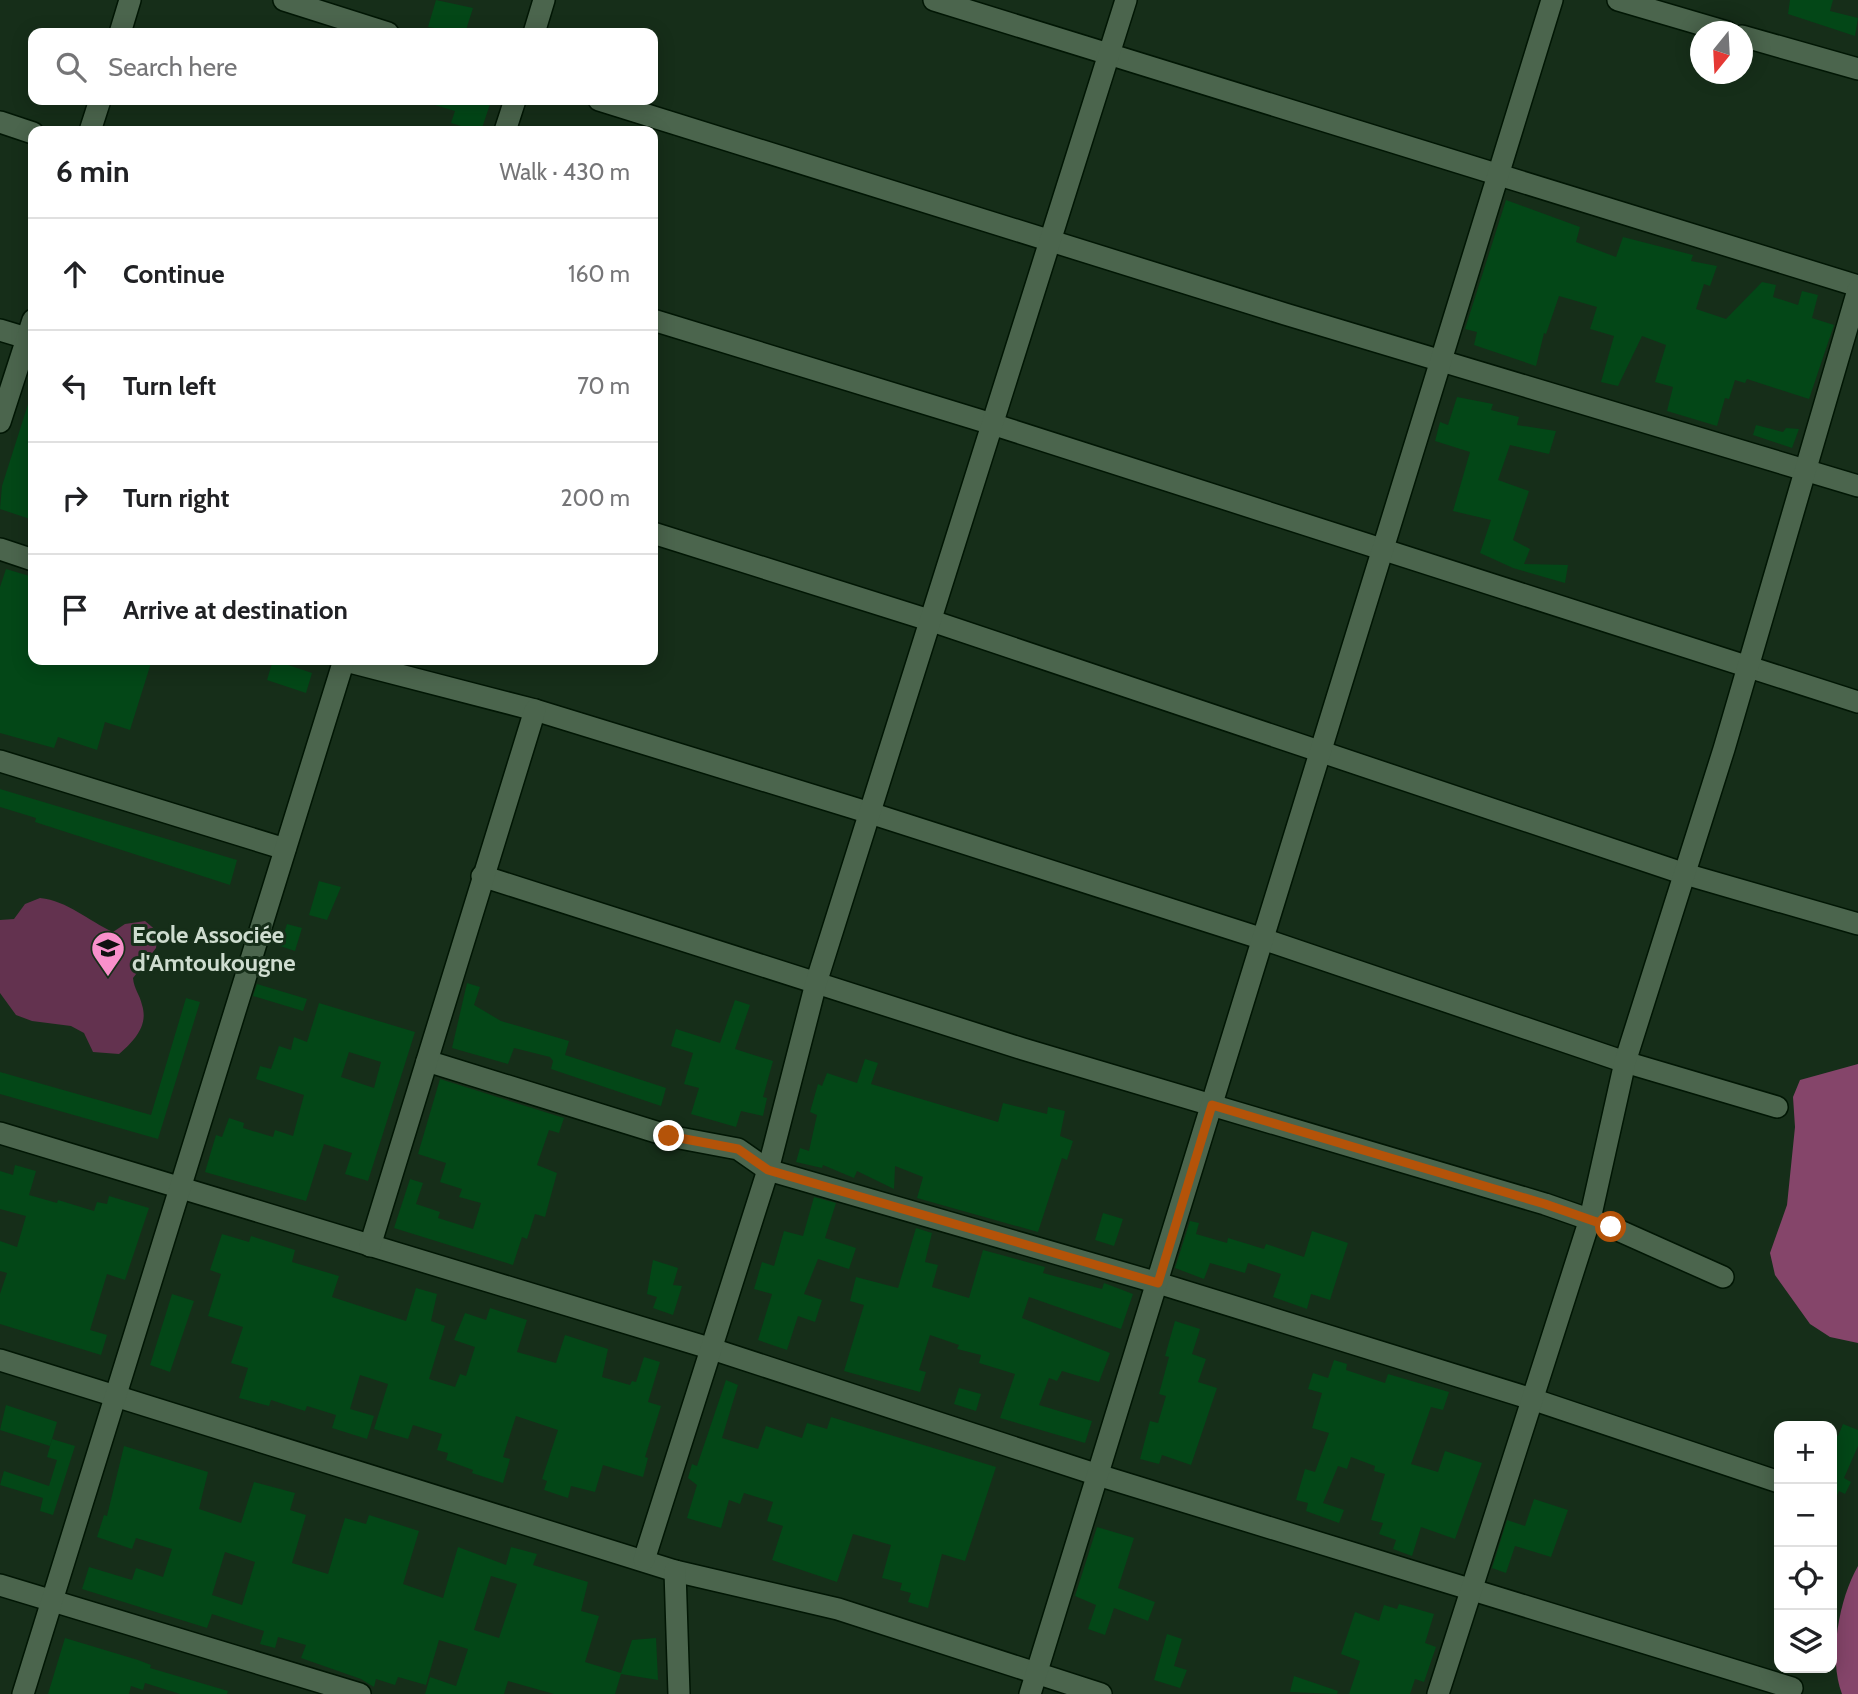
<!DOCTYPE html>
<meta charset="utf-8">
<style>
:root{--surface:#fff;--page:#f6f6f6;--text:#202124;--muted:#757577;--line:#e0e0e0}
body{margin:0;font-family:Cabin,sans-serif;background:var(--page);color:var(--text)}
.controls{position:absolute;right:21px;bottom:21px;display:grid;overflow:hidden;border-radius:14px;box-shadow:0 4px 18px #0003}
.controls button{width:63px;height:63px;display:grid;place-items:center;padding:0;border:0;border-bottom:2px solid var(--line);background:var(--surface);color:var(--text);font:35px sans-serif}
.compass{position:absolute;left:1690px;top:21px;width:63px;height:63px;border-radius:50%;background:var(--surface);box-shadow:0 4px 18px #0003;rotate:198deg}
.stop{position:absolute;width:21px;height:21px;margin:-16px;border:5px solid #b45309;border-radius:50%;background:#fff}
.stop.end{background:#b45309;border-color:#fff;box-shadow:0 2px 7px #0008}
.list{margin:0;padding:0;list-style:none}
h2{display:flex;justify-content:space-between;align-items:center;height:91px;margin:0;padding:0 28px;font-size:30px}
h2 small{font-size:23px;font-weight:400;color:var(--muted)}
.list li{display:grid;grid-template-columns:46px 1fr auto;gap:21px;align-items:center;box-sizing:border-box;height:112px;padding:0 28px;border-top:2px solid var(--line)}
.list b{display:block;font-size:26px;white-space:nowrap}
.list em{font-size:23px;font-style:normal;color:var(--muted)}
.icon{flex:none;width:38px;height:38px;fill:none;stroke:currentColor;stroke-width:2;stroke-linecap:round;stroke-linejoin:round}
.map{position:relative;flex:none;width:1858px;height:1694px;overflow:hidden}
.search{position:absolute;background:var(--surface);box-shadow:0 4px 18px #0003;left:28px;top:28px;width:630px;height:77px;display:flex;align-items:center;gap:18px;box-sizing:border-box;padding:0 24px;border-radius:14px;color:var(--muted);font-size:26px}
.panel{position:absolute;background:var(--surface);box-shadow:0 4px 18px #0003;left:28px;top:126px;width:630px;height:539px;border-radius:14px}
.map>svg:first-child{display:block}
.green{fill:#63324f}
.water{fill:#85456a}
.building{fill:#034717;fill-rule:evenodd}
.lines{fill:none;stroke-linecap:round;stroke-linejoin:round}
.minor-casing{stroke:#011604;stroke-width:24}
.minor{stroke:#4b654d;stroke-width:21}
.route{stroke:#b45309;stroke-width:9}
.labels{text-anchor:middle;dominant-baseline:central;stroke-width:6;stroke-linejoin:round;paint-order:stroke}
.poi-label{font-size:24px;font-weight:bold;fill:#cedccf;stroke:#162e19;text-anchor:start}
</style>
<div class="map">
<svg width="1858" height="1694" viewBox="0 0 1858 1694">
<rect width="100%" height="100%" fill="#162e19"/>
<path class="green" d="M 40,898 C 68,901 87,920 113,932 L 125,924 L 145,921 L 158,932 L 156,948 L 133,978 C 134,989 140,995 142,1005 C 149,1026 133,1042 119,1054 L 93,1052 L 84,1033 L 71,1026 L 32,1021 L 16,1015 L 0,993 L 0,920 L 14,919 L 25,904 Z"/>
<g class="water">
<polygon points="1858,1064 1858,1343 1830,1337 1810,1324 1775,1275 1770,1253 1787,1205 1795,1127 1793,1097 1800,1080"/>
<path d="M 1858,1566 L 1858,1694 L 1842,1694 C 1828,1658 1839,1599 1858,1566 Z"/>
</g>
<g class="building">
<polygon points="436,0 473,8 465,33 450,33 451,31 428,27"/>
<polygon points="1790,0 1833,0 1830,11 1858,18 1855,36 1788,14"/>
<polygon points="428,100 476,100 490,104 481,131 478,131 451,123 455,111 428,103"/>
<polygon points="1506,200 1580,227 1576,242 1616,257 1623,237 1693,255 1691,261 1717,266 1710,286 1704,284 1696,309 1726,319 1762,282 1776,285 1773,297 1798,305 1802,291 1818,295 1812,318 1834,325 1809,399 1747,379 1745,383 1735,380 1729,399 1725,398 1717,426 1667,411 1673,387 1655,382 1666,345 1642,336 1618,386 1601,382 1614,336 1590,329 1597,307 1559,296 1546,334 1544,333 1536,366 1474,345 1477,332 1465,329"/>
<polygon points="1457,397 1493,404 1491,410 1519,417 1517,425 1556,431 1549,454 1510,445 1498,480 1529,491 1513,540 1530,549 1524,564 1568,565 1565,583 1513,568 1480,553 1491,520 1453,511 1470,452 1435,441 1440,422 1448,425"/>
<polygon points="30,398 33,399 33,520 0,509 2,486"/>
<polygon points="1756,425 1783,432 1786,428 1799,429 1792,448 1753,435"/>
<polygon points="6,569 33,577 33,660 139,660 151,663 130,730 105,722 97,750 58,737 54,748 0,733 0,587"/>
<polygon points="273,660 312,673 306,693 267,680"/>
<polygon points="0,789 237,860 230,885 35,822 36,818 0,807"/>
<polygon points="319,881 341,887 327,920 309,915"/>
<polygon points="287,924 302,928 295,951 280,946"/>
<polygon points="467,983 480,987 474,1005 501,1021 569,1041 565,1055 666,1088 661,1106 551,1069 553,1061 550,1057 514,1048 508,1064 452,1048"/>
<polygon points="257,984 307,999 303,1011 253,996"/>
<polygon points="186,998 200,1002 158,1139 0,1094 0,1072 151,1115"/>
<polygon points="735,1000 750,1005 735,1049 773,1061 763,1097 767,1098 763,1116 741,1111 736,1127 691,1114 699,1088 684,1084 693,1053 671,1046 676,1029 720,1043"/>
<path d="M 319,1003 L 415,1032 L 368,1181 L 345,1174 L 352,1153 L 324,1144 L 306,1201 L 205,1172 L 216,1135 L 222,1137 L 229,1118 L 244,1123 L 243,1128 L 273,1137 L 275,1130 L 293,1136 L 304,1095 L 256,1079 L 260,1066 L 271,1069 L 279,1046 L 291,1050 L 294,1037 L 307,1042 ZM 349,1052 L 381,1062 L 374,1088 L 341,1077 Z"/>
<polygon points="865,1059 878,1063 871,1084 998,1122 1003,1103 1047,1114 1048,1107 1065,1111 1060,1136 1073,1141 1067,1160 1062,1158 1038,1232 917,1198 923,1177 895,1166 894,1189 857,1171 854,1178 823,1165 822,1168 796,1162 800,1148 809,1151 817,1115 810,1112 818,1084 822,1086 827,1073 857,1083"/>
<polygon points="440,1079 564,1118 559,1133 549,1130 537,1165 557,1173 545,1217 535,1214 527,1239 522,1237 513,1265 394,1228 410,1179 423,1183 416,1204 440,1212 438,1218 473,1229 481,1203 459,1197 462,1189 440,1182 446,1163 418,1154"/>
<polygon points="15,1165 36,1171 29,1195 57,1203 58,1200 94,1211 97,1202 107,1204 109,1196 149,1208 125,1280 107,1274 90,1330 107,1335 101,1355 0,1324 0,1294 7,1273 0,1271 0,1241 17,1247 26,1216 0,1209 0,1171 13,1175"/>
<polygon points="814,1197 836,1203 825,1238 856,1248 849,1269 818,1259 804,1294 822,1300 815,1322 798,1316 787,1350 758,1340 772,1294 754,1289 762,1262 774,1266 784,1231 803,1236"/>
<polygon points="1103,1213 1123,1219 1114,1246 1095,1240"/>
<polygon points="1190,1221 1199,1223 1196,1234 1227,1243 1228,1238 1264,1249 1266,1244 1304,1257 1312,1231 1348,1243 1330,1300 1311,1294 1307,1309 1273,1297 1281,1274 1248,1263 1245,1273 1210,1263 1204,1279 1175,1268"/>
<polygon points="916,1228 932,1233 925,1262 938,1265 932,1287 969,1298 983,1250 1045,1267 1043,1273 1102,1289 1104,1283 1133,1294 1121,1329 1029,1297 1022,1318 1110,1353 1099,1382 1062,1371 1057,1381 1049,1378 1039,1405 1092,1421 1085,1443 1000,1418 1015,1374 979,1363 981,1355 957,1349 959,1345 930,1335 919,1370 926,1372 920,1392 844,1371 864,1305 850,1301 856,1277 898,1288"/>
<polygon points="222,1234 249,1242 251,1236 295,1250 292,1262 339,1276 332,1297 406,1321 416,1288 437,1294 431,1321 445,1326 429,1379 455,1387 460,1374 466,1376 475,1347 454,1340 465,1313 486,1320 490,1308 527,1320 517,1352 556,1363 565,1335 608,1349 602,1377 630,1385 632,1381 636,1382 644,1357 660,1362 648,1402 661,1406 645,1457 648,1458 643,1477 603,1465 595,1492 571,1486 568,1498 544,1490 547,1481 542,1479 558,1430 516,1416 503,1457 510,1459 503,1483 472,1473 473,1470 446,1460 448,1453 437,1450 442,1434 413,1425 408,1439 374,1429 388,1384 360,1375 350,1409 374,1416 367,1439 332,1428 336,1415 307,1406 305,1411 271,1400 269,1406 239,1398 248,1368 231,1363 243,1327 208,1316 221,1274 210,1270"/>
<polygon points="653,1260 678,1268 673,1285 682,1286 673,1315 653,1308 657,1297 647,1294"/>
<polygon points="172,1294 194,1301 170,1372 150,1365"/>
<polygon points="1175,1321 1200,1329 1192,1354 1206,1359 1198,1382 1217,1388 1191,1465 1162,1455 1159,1464 1140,1459 1150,1421 1158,1423 1166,1396 1159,1394 1169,1357 1165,1356"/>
<polygon points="1334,1360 1347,1364 1346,1370 1385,1383 1388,1374 1449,1392 1443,1410 1431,1407 1411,1464 1438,1472 1445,1451 1482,1463 1455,1539 1421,1527 1412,1556 1393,1549 1396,1540 1379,1534 1383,1523 1371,1520 1385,1474 1374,1471 1375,1466 1351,1457 1347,1469 1338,1466 1323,1503 1344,1510 1339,1523 1306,1511 1308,1503 1296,1500 1305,1469 1315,1472 1329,1433 1312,1428 1322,1393 1308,1389 1313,1373 1328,1378"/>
<polygon points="726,1380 738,1385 722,1438 758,1449 766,1426 802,1438 807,1423 827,1429 831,1417 996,1467 965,1561 942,1554 928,1608 908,1602 911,1593 900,1590 902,1583 882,1578 891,1545 853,1534 837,1582 772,1560 783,1526 767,1521 773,1502 744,1493 740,1504 729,1500 721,1528 687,1518 697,1485 688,1478 692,1464 697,1466"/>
<polygon points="959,1388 981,1394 976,1411 954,1404"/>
<polygon points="6,1405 57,1422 50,1446 0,1430"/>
<polygon points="1843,1424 1858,1430 1858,1446 1844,1478 1851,1482 1845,1494 1839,1491 1832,1507 1832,1433 1838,1436"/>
<polygon points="52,1439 75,1446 53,1515 40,1511 43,1498 0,1485 4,1471 49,1486 57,1460 47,1457"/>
<path d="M 124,1446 L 208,1472 L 199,1509 L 241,1523 L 254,1482 L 295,1493 L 290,1510 L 306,1515 L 292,1563 L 328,1574 L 345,1518 L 366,1524 L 369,1515 L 419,1531 L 403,1584 L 443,1598 L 458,1547 L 506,1565 L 511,1547 L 537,1554 L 533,1565 L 588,1582 L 581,1611 L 599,1616 L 585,1662 L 621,1673 L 632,1640 L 656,1638 L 658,1680 L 621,1674 L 615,1694 L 554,1694 L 508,1681 L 504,1694 L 425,1694 L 430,1677 L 456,1686 L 468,1649 L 439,1640 L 426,1685 L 398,1677 L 395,1685 L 376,1679 L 374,1687 L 361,1679 L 301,1658 L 306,1645 L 278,1637 L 275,1648 L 260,1644 L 264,1631 L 212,1614 L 207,1628 L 82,1589 L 89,1567 L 132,1580 L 136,1568 L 163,1577 L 172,1549 L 136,1538 L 132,1549 L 97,1537 L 104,1515 L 107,1516 ZM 225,1552 L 255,1562 L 242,1605 L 212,1595 ZM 491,1576 L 517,1584 L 499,1638 L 474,1630 Z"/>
<polygon points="1534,1499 1568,1510 1551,1557 1515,1546 1506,1573 1492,1568 1507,1520 1525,1526"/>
<polygon points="1097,1527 1134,1538 1118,1588 1155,1602 1148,1621 1114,1608 1105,1635 1088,1629 1096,1605 1075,1596"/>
<polygon points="1399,1604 1434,1614 1425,1643 1436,1647 1424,1682 1415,1679 1410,1694 1349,1694 1360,1661 1341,1654 1355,1612 1379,1621 1384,1605 1397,1609"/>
<polygon points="1167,1634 1182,1639 1174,1666 1187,1670 1180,1688 1154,1680"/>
<polygon points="65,1638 138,1660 151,1665 150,1668 228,1691 227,1694 180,1694 145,1683 143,1690 131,1686 129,1694 48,1694"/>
<polygon points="1294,1676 1338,1691 1337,1694 1290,1692"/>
</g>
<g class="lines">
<g class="minor-casing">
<g id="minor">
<polyline points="284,0 388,33"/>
<polyline points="934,0 1858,286"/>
<polyline points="1618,0 1727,32"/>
<polyline points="120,33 130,0"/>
<polyline points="534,33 544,0"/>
<polyline points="1742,36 1858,69"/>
<polyline points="599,100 1285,314 1858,486"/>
<polyline points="0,122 33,133"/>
<polyline points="90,131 100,100"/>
<polyline points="505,131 515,100"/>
<polyline points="653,320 992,424 1858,702"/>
<polyline points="0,330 33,340"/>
<polyline points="0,422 33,320"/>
<polyline points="653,533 932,621 1685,874 1858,924"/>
<polyline points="0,549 33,560"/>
<polyline points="342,660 535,710 870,813 1263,939 1625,1062 1777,1107"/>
<polyline points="0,761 285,849"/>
<polyline points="482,876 1023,1049 1545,1204 1611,1227 1723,1277"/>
<polyline points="427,1061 669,1136 738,1149 768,1170 1158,1283 1532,1399 1779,1482"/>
<polyline points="0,1133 709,1348 1098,1475 1792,1688"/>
<polyline points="370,1246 535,710"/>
<polyline points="0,1360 675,1571 838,1609 1101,1694"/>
<polyline points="644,1560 768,1170 816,983 1126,0"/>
<polyline points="675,1571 679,1694"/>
<polyline points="0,1585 360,1694"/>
<polyline points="23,1694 344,660"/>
<polyline points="1030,1694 1552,0"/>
<polyline points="1438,1694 1590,1219 1625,1062 1724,749 1858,290"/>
</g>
</g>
<use href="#minor" class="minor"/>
</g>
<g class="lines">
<polyline class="route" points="669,1136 738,1149 768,1170 1158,1283 1212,1105 1545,1204 1611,1227"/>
</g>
<defs>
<g id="school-pin" transform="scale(1.75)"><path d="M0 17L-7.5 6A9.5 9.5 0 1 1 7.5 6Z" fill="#f890cb" stroke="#162e19"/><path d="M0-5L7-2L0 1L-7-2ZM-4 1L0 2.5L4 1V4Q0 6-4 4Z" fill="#111"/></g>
</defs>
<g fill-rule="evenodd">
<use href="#school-pin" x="108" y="948"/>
</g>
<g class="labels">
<g class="poi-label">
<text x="132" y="934">Ecole Associée<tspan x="132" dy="28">d'Amtoukougne</tspan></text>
</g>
</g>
</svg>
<div class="controls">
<button>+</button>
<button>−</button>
<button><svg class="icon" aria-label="locate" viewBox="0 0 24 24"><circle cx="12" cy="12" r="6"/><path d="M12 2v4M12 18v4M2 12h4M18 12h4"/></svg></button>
<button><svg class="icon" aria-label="layers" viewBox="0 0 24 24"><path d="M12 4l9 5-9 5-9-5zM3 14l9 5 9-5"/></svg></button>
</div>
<svg class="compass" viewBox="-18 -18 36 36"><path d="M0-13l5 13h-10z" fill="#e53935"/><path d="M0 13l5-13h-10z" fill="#757577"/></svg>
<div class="stop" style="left:1611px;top:1227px"></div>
<div class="stop end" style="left:669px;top:1136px"></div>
<div class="search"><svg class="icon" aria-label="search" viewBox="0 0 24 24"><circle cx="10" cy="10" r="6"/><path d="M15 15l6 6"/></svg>Search here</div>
<section class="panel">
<h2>6 min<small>Walk · 430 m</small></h2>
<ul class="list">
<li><svg class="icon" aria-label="ahead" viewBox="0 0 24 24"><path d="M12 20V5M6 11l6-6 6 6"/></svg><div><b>Continue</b></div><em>160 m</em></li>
<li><svg class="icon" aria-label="left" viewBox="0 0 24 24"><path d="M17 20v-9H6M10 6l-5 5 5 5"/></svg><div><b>Turn left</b></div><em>70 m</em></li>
<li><svg class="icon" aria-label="right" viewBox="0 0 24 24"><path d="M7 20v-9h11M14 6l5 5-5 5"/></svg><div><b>Turn right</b></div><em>200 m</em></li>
<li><svg class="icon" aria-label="arrive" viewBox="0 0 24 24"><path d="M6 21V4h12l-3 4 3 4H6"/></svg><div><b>Arrive at destination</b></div></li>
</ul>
</section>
</div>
